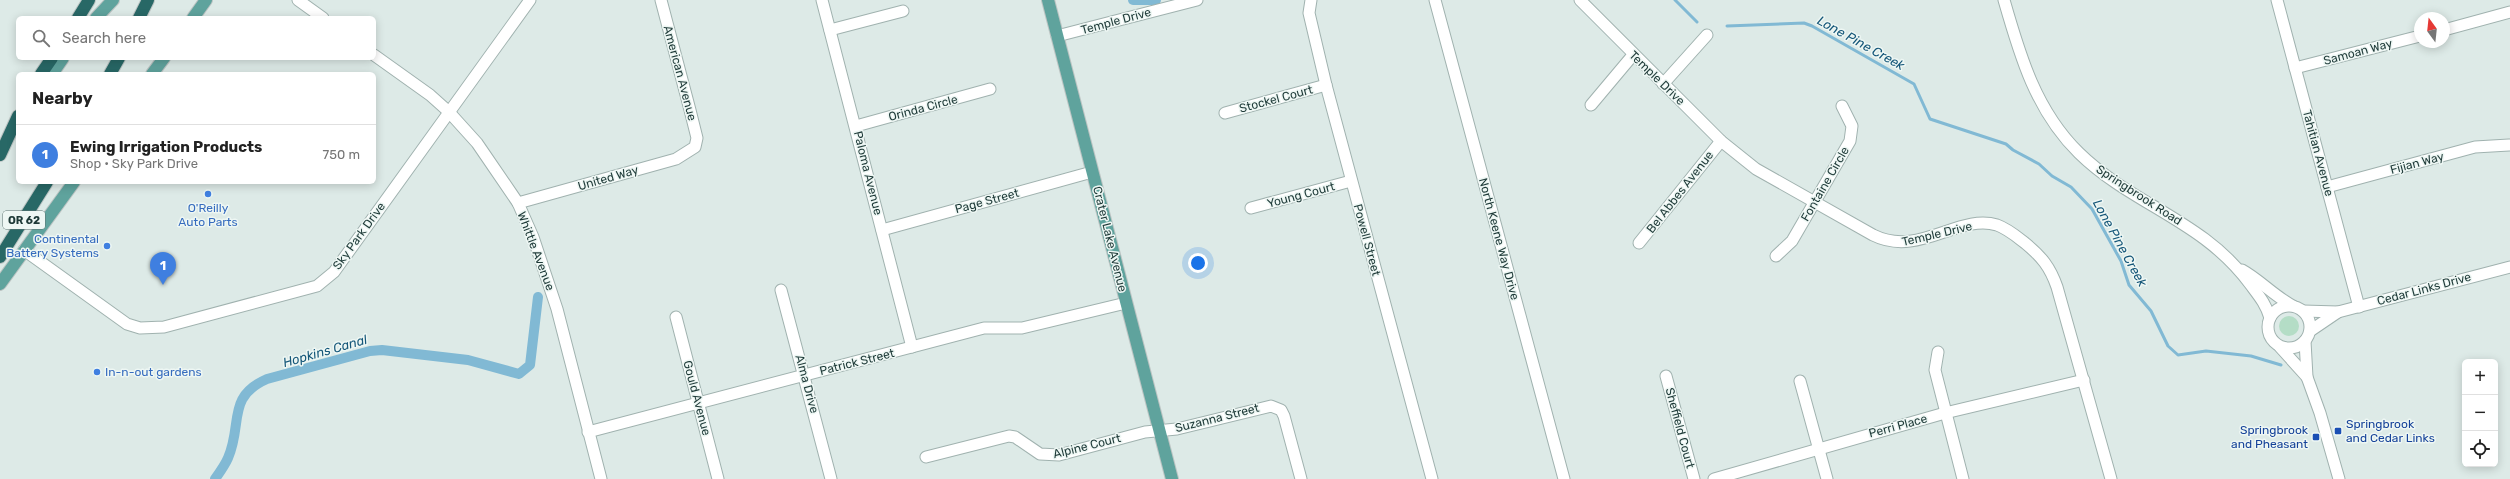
<!DOCTYPE html>
<meta charset="utf-8">
<style>
:root{--surface:#fff;--page:#f6f6f6;--text:#222;--muted:#767676;--line:#e0e0e0;--accent:#b45309}
body{margin:0;font-family:Rubik,sans-serif;background:var(--page);color:var(--text)}
.controls{position:absolute;right:12px;bottom:12px;display:grid;overflow:hidden;border-radius:6px;box-shadow:0 2px 10px #0003}
.controls button{width:36px;height:36px;display:grid;place-items:center;padding:0;border:0;border-bottom:1px solid var(--line);background:var(--surface);color:var(--text);font:20px sans-serif}
.compass{position:absolute;left:2414px;top:12px;width:36px;height:36px;border-radius:50%;background:var(--surface);box-shadow:0 2px 10px #0003;rotate:345deg}
.you{position:absolute;left:1198px;top:263px;width:14px;height:14px;margin:-10px;border:3px solid #fff;border-radius:50%;background:#1a73e8;box-shadow:0 0 0 6px #1a73e833}
.badge{display:grid;place-items:center;width:26px;height:26px;border-radius:50%;background:var(--accent);color:#fff;font-size:13px;font-weight:700}
.pin{position:absolute;translate:-50% -33px;filter:drop-shadow(0 1px 2px #0008)}
.pin::after{content:'';position:absolute;top:21px;width:14px;height:12px;background:inherit;clip-path:polygon(0 0,100% 0,50% 100%)}
.list{margin:0;padding:0;list-style:none}
h2{display:flex;justify-content:space-between;align-items:center;height:52px;margin:0;padding:0 16px;font-size:17px}
h2 small{font-size:13px;font-weight:400;color:var(--muted)}
.list li{display:grid;grid-template-columns:26px 1fr auto;gap:12px;align-items:center;box-sizing:border-box;height:60px;padding:0 16px;border-top:1px solid var(--line)}
.list b{display:block;font-size:15px;white-space:nowrap}
.list p{margin:0;font-size:13px;white-space:nowrap;color:var(--muted)}
.list em{font-size:13px;font-style:normal;color:var(--muted)}
.icon{flex:none;width:22px;height:22px;fill:none;stroke:currentColor;stroke-width:2;stroke-linecap:round;stroke-linejoin:round}
.map{position:relative;flex:none;width:2510px;height:479px;overflow:hidden}
.search{position:absolute;background:var(--surface);box-shadow:0 2px 10px #0003;left:16px;top:16px;width:360px;height:44px;display:flex;align-items:center;gap:10px;box-sizing:border-box;padding:0 14px;border-radius:6px;color:var(--muted);font-size:15px}
.panel{position:absolute;background:var(--surface);box-shadow:0 2px 10px #0003;left:16px;top:72px;width:360px;height:112px;border-radius:6px}
.map>svg:first-child{display:block}
.green{fill:#b4ddc6}
.lines{fill:none;stroke-linecap:round;stroke-linejoin:round}
.stream{stroke:#81b9d4;stroke-width:3}
.canal{stroke:#81b9d4;stroke-width:10}
.minor-casing{stroke:#a0b2af;stroke-width:13}
.major-casing{stroke:#bcc4c3;stroke-width:14}
.highway-casing{stroke:#bcc4c3;stroke-width:14}
.minor{stroke:#fff;stroke-width:11}
.major{stroke:#5fa39d;stroke-width:12}
.highway{stroke:#286866;stroke-width:12}
.shop-dot{fill:#3f7fe0;stroke:#eef7f4;stroke-width:1.5}
.transit-dot{fill:#1a4fb4;stroke:#eef7f4;stroke-width:1.5}
.labels{text-anchor:middle;dominant-baseline:central;stroke-width:3;stroke-linejoin:round;paint-order:stroke}
.shield{fill:#eef7f4;stroke:#5c7370;stroke-width:1}
.shield-label{font-size:11px;font-weight:bold;fill:#1e3a38}
.street-label{font-size:12px;fill:#1e3a38;stroke:#eef7f4}
.shop-label{font-size:12px;fill:#366cbe;stroke:#eef7f4}
.transit-label{font-size:12px;fill:#164399;stroke:#eef7f4;text-anchor:start}
.water-label{font-size:13px;font-style:italic;fill:#155779;stroke:#eef7f4}
</style>
<div class="map">
<svg width="2510" height="479" viewBox="0 0 2510 479">
<rect width="100%" height="100%" fill="#ddeae7"/>
<circle class="green" cx="2289" cy="326" r="10"/>
<g class="lines">
<g class="stream">
<polyline points="1150,0 1150,2"/>
<polyline points="1675,0 1697,22"/>
<polyline points="1727,26 1804,23 1812,26 1914,84 1930,119 2006,144 2013,150 2039,164 2052,176 2071,187 2092,209 2121,261 2129,285 2151,311 2168,346 2178,355 2206,351 2251,356 2281,365"/>
</g>
<g class="canal">
<polyline points="1133,0 1156,0"/>
<path d="M 215,479 C 220,472 225,465 228,458 C 243,424 226,397 267,379 L 370,351 L 382,350 L 468,360 L 519,374 L 530,365 L 538,297"/>
</g>
<g class="minor-casing">
<g id="minor">
<polyline points="298,0 323,18"/>
<polyline points="822,0 912,347"/>
<polyline points="1311,0 1309,13 1326,85 1432,479"/>
<polyline points="1435,0 1564,479"/>
<path d="M 1580,0 L 1721,141 L 1756,169 L 1873,235 C 1919,258 1959,213 1997,225 C 2008,229 2016,236 2025,243 C 2042,257 2050,267 2057,287 L 2111,479"/>
<path d="M 2004,0 C 2020,56 2036,111 2079,153 C 2132,205 2203,220 2250,284 C 2259,296 2266,304 2270,318"/>
<polyline points="2277,0 2359,307"/>
<polyline points="830,30 903,11"/>
<polyline points="2444,30 2510,12"/>
<polyline points="1057,36 1197,0"/>
<polyline points="374,55 430,95 449,112 477,143 518,203 533,237 557,309 601,479"/>
<polyline points="2295,68 2420,36"/>
<polyline points="1663,84 1707,35"/>
<polyline points="1591,105 1633,55"/>
<polyline points="1225,113 1326,85"/>
<polyline points="856,126 990,89"/>
<polyline points="2327,187 2475,147 2509,145"/>
<polyline points="518,203 676,159 695,147 697,138 690,110 661,0"/>
<polyline points="1251,208 1351,181"/>
<polyline points="882,230 1092,172"/>
<polyline points="1639,243 1721,141"/>
<polyline points="24,250 127,324 140,328 164,327 317,286 334,272 530,0"/>
<polyline points="1776,256 1792,241 1850,141 1852,126 1842,106"/>
<path d="M 2242,270 C 2260,280 2274,296 2293,306"/>
<polyline points="781,290 831,479"/>
<circle cx="2289" cy="327" r="21"/>
<polyline points="2303,311 2338,312 2510,267"/>
<polyline points="676,317 718,479"/>
<polyline points="2310,331 2338,312"/>
<polyline points="2305,341 2307,377 2320,413 2339,479"/>
<polyline points="2280,347 2307,377"/>
<polyline points="1938,352 1935,370 1963,479"/>
<polyline points="1666,376 1694,479"/>
<polyline points="1800,381 1827,479"/>
<polyline points="588,432 984,328 1022,328 1126,303"/>
<polyline points="926,457 1009,436 1015,437 1040,454 1059,455 1145,432 1177,429 1271,406 1281,410 1284,416 1301,479"/>
<polyline points="1714,479 1945,413 2084,380"/>
</g>
</g>
<g class="major-casing">
<g id="major">
<polyline points="1048,0 1172,479"/>
<polyline points="96,18 113,0"/>
<polyline points="193,18 206,0"/>
<polyline points="52,74 63,58"/>
<polyline points="152,74 164,58"/>
<polyline points="0,284 74,182"/>
</g>
</g>
<g class="highway-casing">
<g id="highway">
<polyline points="78,18 89,0"/>
<polyline points="139,18 148,0"/>
<polyline points="41,74 52,58"/>
<polyline points="110,74 119,58"/>
<polyline points="0,155 18,116"/>
<polyline points="0,257 47,182"/>
</g>
</g>
<use href="#minor" class="minor"/>
<use href="#major" class="major"/>
<use href="#highway" class="highway"/>
</g>
<g class="shop-dot">
<circle cx="208" cy="194" r="4"/>
<circle cx="107" cy="246" r="4"/>
<circle cx="97" cy="372" r="4"/>
</g>
<g class="transit-dot">
<rect x="2334" y="427" width="8" height="8" rx="2"/>
<rect x="2312" y="433" width="8" height="8" rx="2"/>
</g>
<g class="labels">
<rect class="shield" x="3" y="211" width="42" height="18" rx="3"/>
<g class="shield-label">
<text x="24" y="220">OR 62</text>
</g>
<g class="street-label">
<text transform="translate(1116 21) rotate(-15)">Temple Drive</text>
<text transform="translate(2358 52) rotate(-15)">Samoan Way</text>
<text transform="translate(680 73) rotate(75)">American Avenue</text>
<text transform="translate(1657 78) rotate(44)">Temple Drive</text>
<text transform="translate(1276 99) rotate(-15)">Stockel Court</text>
<text transform="translate(923 108) rotate(-15)">Orinda Circle</text>
<text transform="translate(2318 153) rotate(75)">Tahitian Avenue</text>
<text transform="translate(2417 163) rotate(-15)">Fijian Way</text>
<text transform="translate(868 173) rotate(76)">Paloma Avenue</text>
<text transform="translate(608 178) rotate(-16)">United Way</text>
<text transform="translate(1825 184) rotate(-60)">Fontaine Circle</text>
<text transform="translate(1680 192) rotate(-52)">Bel Abbes Avenue</text>
<text transform="translate(1301 195) rotate(-15)">Young Court</text>
<text transform="translate(2139 195) rotate(33)">Springbrook Road</text>
<text transform="translate(987 201) rotate(-15)">Page Street</text>
<text transform="translate(1937 234) rotate(-13)">Temple Drive</text>
<text transform="translate(359 236) rotate(-54)">Sky Park Drive</text>
<text transform="translate(1110 239) rotate(76)">Crater Lake Avenue</text>
<text transform="translate(1499 239) rotate(75)">North Keene Way Drive</text>
<text transform="translate(1367 240) rotate(75)">Powell Street</text>
<text transform="translate(536 251) rotate(69)">Whittle Avenue</text>
<text transform="translate(2424 289) rotate(-15)">Cedar Links Drive</text>
<text transform="translate(857 362) rotate(-14)">Patrick Street</text>
<text transform="translate(807 384) rotate(75)">Alma Drive</text>
<text transform="translate(697 398) rotate(75)">Gould Avenue</text>
<text transform="translate(1217 418) rotate(-14)">Suzanna Street</text>
<text transform="translate(1898 426) rotate(-15)">Perri Place</text>
<text transform="translate(1680 428) rotate(75)">Sheffield Court</text>
<text transform="translate(1087 446) rotate(-14)">Alpine Court</text>
</g>
<g class="shop-label">
<text x="208" y="208">O'Reilly<tspan x="208" dy="14">Auto Parts</tspan></text>
<text x="99" y="239" text-anchor="end">Continental<tspan x="99" dy="14">Battery Systems</tspan></text>
<text x="105" y="372" text-anchor="start">In-n-out gardens</text>
</g>
<g class="transit-label">
<text x="2346" y="424">Springbrook<tspan x="2346" dy="14">and Cedar Links</tspan></text>
<text x="2308" y="430" text-anchor="end">Springbrook<tspan x="2308" dy="14">and Pheasant</tspan></text>
</g>
<g class="water-label">
<text transform="translate(1861 43) rotate(29)">Lone Pine Creek</text>
<text transform="translate(2120 243) rotate(61)">Lone Pine Creek</text>
<text transform="translate(325 351) rotate(-16)">Hopkins Canal</text>
</g>
</g>
</svg>
<div class="controls">
<button>+</button>
<button>−</button>
<button><svg class="icon" aria-label="locate" viewBox="0 0 24 24"><circle cx="12" cy="12" r="6"/><path d="M12 2v4M12 18v4M2 12h4M18 12h4"/></svg></button>
</div>
<svg class="compass" viewBox="-18 -18 36 36"><path d="M0-13l5 13h-10z" fill="#e53935"/><path d="M0 13l5-13h-10z" fill="#767676"/></svg>
<div class="you"></div>
<div class="pin badge" style="left:163px;top:285px;background:#3f7fe0">1</div>
<div class="search"><svg class="icon" aria-label="search" viewBox="0 0 24 24"><circle cx="10" cy="10" r="6"/><path d="M15 15l6 6"/></svg>Search here</div>
<section class="panel">
<h2>Nearby<small></small></h2>
<ul class="list">
<li><span class="badge" style="background:#3f7fe0">1</span><div><b>Ewing Irrigation Products</b><p>Shop · Sky Park Drive</p></div><em>750 m</em></li>
</ul>
</section>
</div>
